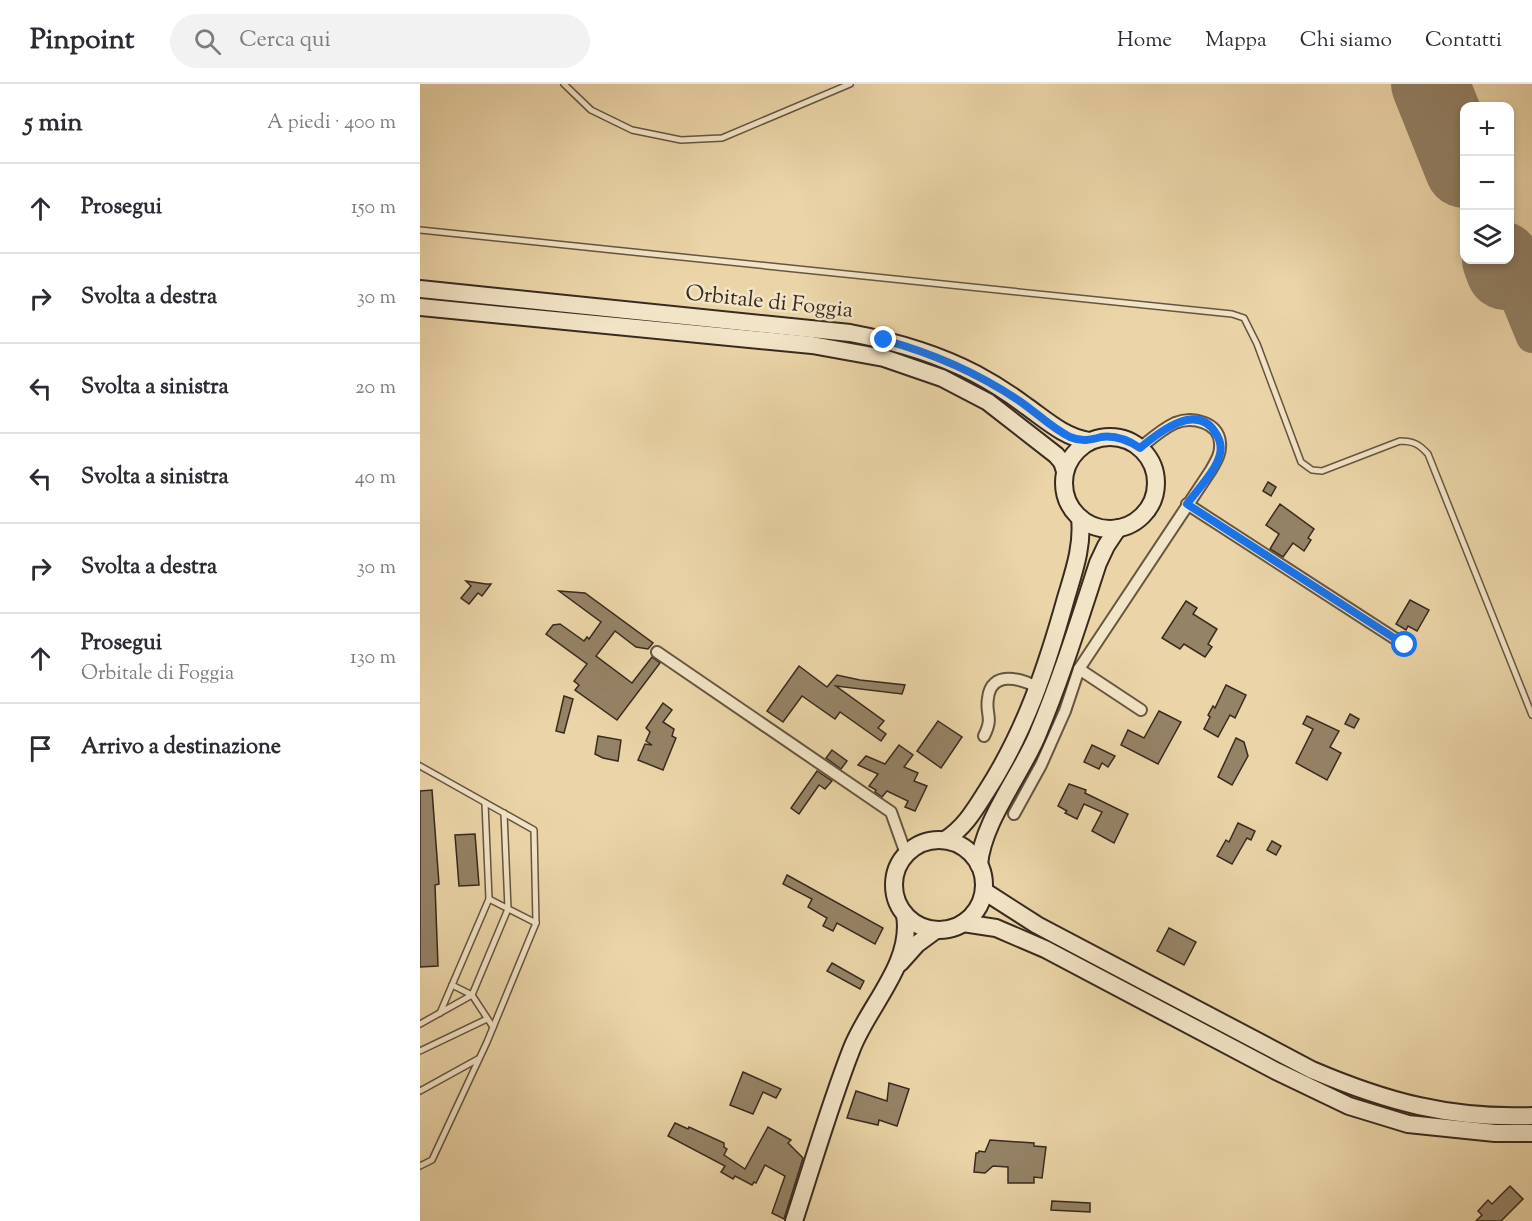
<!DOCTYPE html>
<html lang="it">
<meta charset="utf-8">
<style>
:root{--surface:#fff;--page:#f2f2f3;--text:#2b2b33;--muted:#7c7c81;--line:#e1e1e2}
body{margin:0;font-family:"Sorts Mill Goudy",serif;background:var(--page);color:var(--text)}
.controls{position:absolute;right:18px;top:18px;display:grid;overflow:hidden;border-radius:12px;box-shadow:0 3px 9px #0003}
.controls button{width:54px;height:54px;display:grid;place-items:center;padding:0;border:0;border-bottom:2px solid var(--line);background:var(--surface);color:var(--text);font:30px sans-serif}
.stop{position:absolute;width:18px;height:18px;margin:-14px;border:4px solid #1a73e8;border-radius:50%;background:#fff}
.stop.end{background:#1a73e8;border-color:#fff;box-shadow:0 2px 6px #0008}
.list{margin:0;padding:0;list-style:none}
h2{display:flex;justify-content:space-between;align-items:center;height:78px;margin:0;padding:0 24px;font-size:26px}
h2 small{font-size:20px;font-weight:400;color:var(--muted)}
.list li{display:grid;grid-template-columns:39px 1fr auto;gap:18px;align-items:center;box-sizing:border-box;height:90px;padding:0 24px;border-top:2px solid var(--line)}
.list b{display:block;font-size:22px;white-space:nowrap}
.list p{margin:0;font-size:20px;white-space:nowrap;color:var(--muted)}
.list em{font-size:20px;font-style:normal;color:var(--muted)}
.icon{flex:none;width:33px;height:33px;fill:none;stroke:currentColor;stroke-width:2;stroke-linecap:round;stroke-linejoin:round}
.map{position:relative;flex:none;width:1112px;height:1137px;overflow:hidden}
header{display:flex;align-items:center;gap:36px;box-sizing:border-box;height:84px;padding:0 30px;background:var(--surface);border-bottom:2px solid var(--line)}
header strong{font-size:28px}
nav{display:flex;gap:33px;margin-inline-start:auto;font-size:21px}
.search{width:420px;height:54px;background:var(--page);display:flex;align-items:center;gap:15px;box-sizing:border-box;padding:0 21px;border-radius:33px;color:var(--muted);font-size:22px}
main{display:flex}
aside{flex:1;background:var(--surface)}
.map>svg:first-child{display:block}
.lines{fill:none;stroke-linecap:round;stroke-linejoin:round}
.taxiway{stroke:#928064;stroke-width:32}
.runway{stroke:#928064;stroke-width:78}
.building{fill:#958366;stroke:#382a1f;stroke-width:1.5}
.service-casing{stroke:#655541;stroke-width:8}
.minor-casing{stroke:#655541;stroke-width:14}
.secondary-casing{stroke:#382a1f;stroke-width:20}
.service{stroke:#f2e4c6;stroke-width:5}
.minor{stroke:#f2e4c6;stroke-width:10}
.secondary{stroke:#f2e4c6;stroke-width:16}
.route{stroke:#1a73e8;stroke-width:8}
.labels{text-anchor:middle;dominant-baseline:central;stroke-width:5;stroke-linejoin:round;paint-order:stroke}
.street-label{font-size:22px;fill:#382a1f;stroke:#f2e4c6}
</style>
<header>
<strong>Pinpoint</strong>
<div class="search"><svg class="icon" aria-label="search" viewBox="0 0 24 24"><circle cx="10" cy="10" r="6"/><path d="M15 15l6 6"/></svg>Cerca qui</div>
<nav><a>Home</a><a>Mappa</a><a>Chi siamo</a><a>Contatti</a></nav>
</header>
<main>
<aside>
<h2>5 min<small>A piedi · 400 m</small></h2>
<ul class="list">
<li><svg class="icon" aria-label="ahead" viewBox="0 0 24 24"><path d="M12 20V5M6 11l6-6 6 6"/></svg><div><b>Prosegui</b></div><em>150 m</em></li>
<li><svg class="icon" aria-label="right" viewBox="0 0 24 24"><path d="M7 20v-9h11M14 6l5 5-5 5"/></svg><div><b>Svolta a destra</b></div><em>30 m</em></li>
<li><svg class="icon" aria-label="left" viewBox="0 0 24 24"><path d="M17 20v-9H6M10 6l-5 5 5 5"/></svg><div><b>Svolta a sinistra</b></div><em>20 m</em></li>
<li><svg class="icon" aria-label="left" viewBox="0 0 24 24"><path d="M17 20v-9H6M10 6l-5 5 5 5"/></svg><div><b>Svolta a sinistra</b></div><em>40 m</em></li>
<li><svg class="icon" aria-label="right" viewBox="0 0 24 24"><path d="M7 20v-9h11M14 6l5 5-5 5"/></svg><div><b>Svolta a destra</b></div><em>30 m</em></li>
<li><svg class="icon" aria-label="ahead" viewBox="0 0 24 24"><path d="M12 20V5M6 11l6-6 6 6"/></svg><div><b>Prosegui</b><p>Orbitale di Foggia</p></div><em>130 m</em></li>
<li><svg class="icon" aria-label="arrive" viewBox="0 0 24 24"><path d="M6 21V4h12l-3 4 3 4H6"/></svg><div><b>Arrivo a destinazione</b></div></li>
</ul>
</aside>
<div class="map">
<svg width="1112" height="1137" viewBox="0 0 1112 1137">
<rect width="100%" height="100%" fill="#ebd5a8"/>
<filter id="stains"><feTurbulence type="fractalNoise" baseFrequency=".00333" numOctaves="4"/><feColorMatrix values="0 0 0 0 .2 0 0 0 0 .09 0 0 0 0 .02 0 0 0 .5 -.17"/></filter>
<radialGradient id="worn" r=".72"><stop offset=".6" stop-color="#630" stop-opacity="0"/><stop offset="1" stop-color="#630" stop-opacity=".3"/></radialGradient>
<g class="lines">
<polyline class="taxiway" points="1085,187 1112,253"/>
<g class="runway">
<polyline points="1010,0 1044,85"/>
<polyline points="1081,176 1085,187"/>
</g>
</g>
<g class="building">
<polygon points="848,398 856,403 851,412 843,407"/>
<polygon points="860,420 894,445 888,454 891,456 884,467 873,459 863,473 850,465 859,450 846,441"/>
<polygon points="46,497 66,500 71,500 62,512 58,509 49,520 41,514 51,502"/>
<polygon points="139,507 165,509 233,559 228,565 216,563 195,547 176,572 212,599 232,573 240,579 197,636 155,606 159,601 154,597 167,580 126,550 133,541 140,540 164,557 167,553 169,555 181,538"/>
<polygon points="990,516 1009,526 997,547 988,542 986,546 976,540"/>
<polygon points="766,517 777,524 773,530 797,545 788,560 792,563 785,573 764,560 760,565 742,554"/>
<polygon points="379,582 407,603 417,591 440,596 485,601 482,610 416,602 464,637 458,644 466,650 461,657 420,628 415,635 382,612 363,638 347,627"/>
<polygon points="806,601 826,611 815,634 810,631 798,653 784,645 790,633 788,631 793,622 795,624"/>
<polygon points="144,612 153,615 144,649 136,647"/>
<polygon points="243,619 252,626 243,638 254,645 252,652 256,654 243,686 218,676 225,660 232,661 226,657 230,648 226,644"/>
<polygon points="739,627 761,638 738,680 701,661 708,646 724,654"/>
<polygon points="930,630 939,635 934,644 925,640"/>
<polygon points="887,632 919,647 910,663 921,669 907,696 876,679 893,645 883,640"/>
<polygon points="518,637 542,653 521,684 497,667"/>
<polygon points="178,652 201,656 198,677 183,674 175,670"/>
<polygon points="816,654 824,658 828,672 812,701 798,693"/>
<polygon points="479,661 493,671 484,683 498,689 494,697 507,702 495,727 485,723 488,717 467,707 462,713 455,708 456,706 449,702 458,690 438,681 446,672 465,680"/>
<polygon points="672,661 695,672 688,683 682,679 679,685 664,678"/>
<polygon points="412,666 427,677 421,685 406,674"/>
<polygon points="397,687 412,697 405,705 399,701 379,730 371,724"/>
<polygon points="649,700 666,706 665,709 708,730 694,759 672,747 682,728 664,720 657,735 645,729 647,727 638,722"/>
<polygon points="12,706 19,800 15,801 18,882 0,883 0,707"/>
<polygon points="818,739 835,747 831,756 827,754 812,780 797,772 806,756 809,758"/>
<polygon points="55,750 59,801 39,802 35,751"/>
<polygon points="852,757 861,762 856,771 847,766"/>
<polygon points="367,791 463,844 455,860 417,839 413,847 403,842 407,834 388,823 392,815 363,800"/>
<polygon points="749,844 776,858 764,881 737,867"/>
<polygon points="412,879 444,897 440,905 407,887"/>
<polygon points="323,988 361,1005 356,1014 343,1008 333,1030 310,1021"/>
<polygon points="469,999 489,1005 477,1042 459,1036 458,1041 427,1034 436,1007 467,1017"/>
<polygon points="255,1039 268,1045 269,1043 304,1059 304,1063 307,1065 304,1071 325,1085 348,1043 371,1056 368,1059 383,1074 364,1135 352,1129 365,1092 345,1081 336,1099 334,1098 332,1101 315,1092 313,1095 301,1088 305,1082 248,1052"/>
<polygon points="570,1056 614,1059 614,1062 626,1063 622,1094 614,1093 614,1099 588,1099 588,1083 573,1082 565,1089 554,1088 556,1069 558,1069 559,1067 565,1068"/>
<polygon points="1090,1102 1103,1115 1081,1137 1056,1137 1062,1131 1058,1127 1068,1116 1072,1120"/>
<polygon points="632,1117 670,1119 670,1128 631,1126"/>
</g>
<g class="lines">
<g class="service-casing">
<g id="service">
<polyline points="144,0 171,26 212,46 261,56 302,54 430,0"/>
<path d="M 0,146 L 812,230 L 824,234 L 837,260 L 881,378 L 892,386 L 902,387 L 980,357 C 993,357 999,360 1008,370 L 1112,631"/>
<polyline points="0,682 114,746 116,839 67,958 12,1076 0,1082"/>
<polyline points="69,815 116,839"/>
<polyline points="32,901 52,911 73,943"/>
<polyline points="20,929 69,815 65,719"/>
<polyline points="0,940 52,911 88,825 84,729"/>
<polyline points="0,967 67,935"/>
<polyline points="0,1007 58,975"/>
</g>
</g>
<g class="minor-casing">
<g id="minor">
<polyline points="767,420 985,561"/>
<polyline points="237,568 471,728 486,770"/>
<polyline points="659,585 721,626"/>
<path d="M 564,652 C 574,632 565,631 568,614 C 571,586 601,594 618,604"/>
<path d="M 594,730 L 621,681 L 645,627 L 659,585 L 791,386 C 796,377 801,370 800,359 C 799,338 772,332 755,339 C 742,345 731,355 720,364"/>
</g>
</g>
<g class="secondary-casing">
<g id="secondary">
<path d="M 0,205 L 430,249 C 473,257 516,269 556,290 C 573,299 590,310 606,322 C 626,336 644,353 669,357"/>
<polyline points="0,223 392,261 464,274 522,294 568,318 636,371 642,378 645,387"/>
<circle cx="690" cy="399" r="46"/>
<path d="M 525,756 C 544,744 554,727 566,708 C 605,648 627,582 646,514 C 654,487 663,462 660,434"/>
<circle cx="519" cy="801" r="45"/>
<path d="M 559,781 C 562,739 600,692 617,652 C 641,595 659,537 678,479 L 686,462 L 698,444"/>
<path d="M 564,807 L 617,841 L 892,986 C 967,1018 1030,1035 1112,1032"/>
<polyline points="543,839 576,844 625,865 856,987 929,1022 988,1040 1075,1049 1112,1049"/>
<polyline points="480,879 497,860 516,846"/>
<path d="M 374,1137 C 393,1079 410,1020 432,964 C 449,921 493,879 485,831"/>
</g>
</g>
<use href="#service" class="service"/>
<use href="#minor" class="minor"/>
<use href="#secondary" class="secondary"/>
</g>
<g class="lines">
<path class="route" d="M 464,256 C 512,269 556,288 598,316 C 615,327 631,344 650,353 C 662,358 670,356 681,353 C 696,351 708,356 720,364 C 738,349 776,318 795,348 C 800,355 802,361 800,370 C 796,387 777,406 767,420 L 985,561"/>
</g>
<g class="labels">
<g class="street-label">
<text transform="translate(349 219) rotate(6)">Orbitale di Foggia</text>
</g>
</g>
<rect width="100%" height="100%" filter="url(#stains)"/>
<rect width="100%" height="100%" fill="url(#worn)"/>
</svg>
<div class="controls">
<button>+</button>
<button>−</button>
<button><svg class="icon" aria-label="layers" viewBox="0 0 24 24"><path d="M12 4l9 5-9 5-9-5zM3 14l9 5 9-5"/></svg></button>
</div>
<div class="stop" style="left:985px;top:561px"></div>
<div class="stop end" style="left:464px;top:256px"></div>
</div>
</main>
